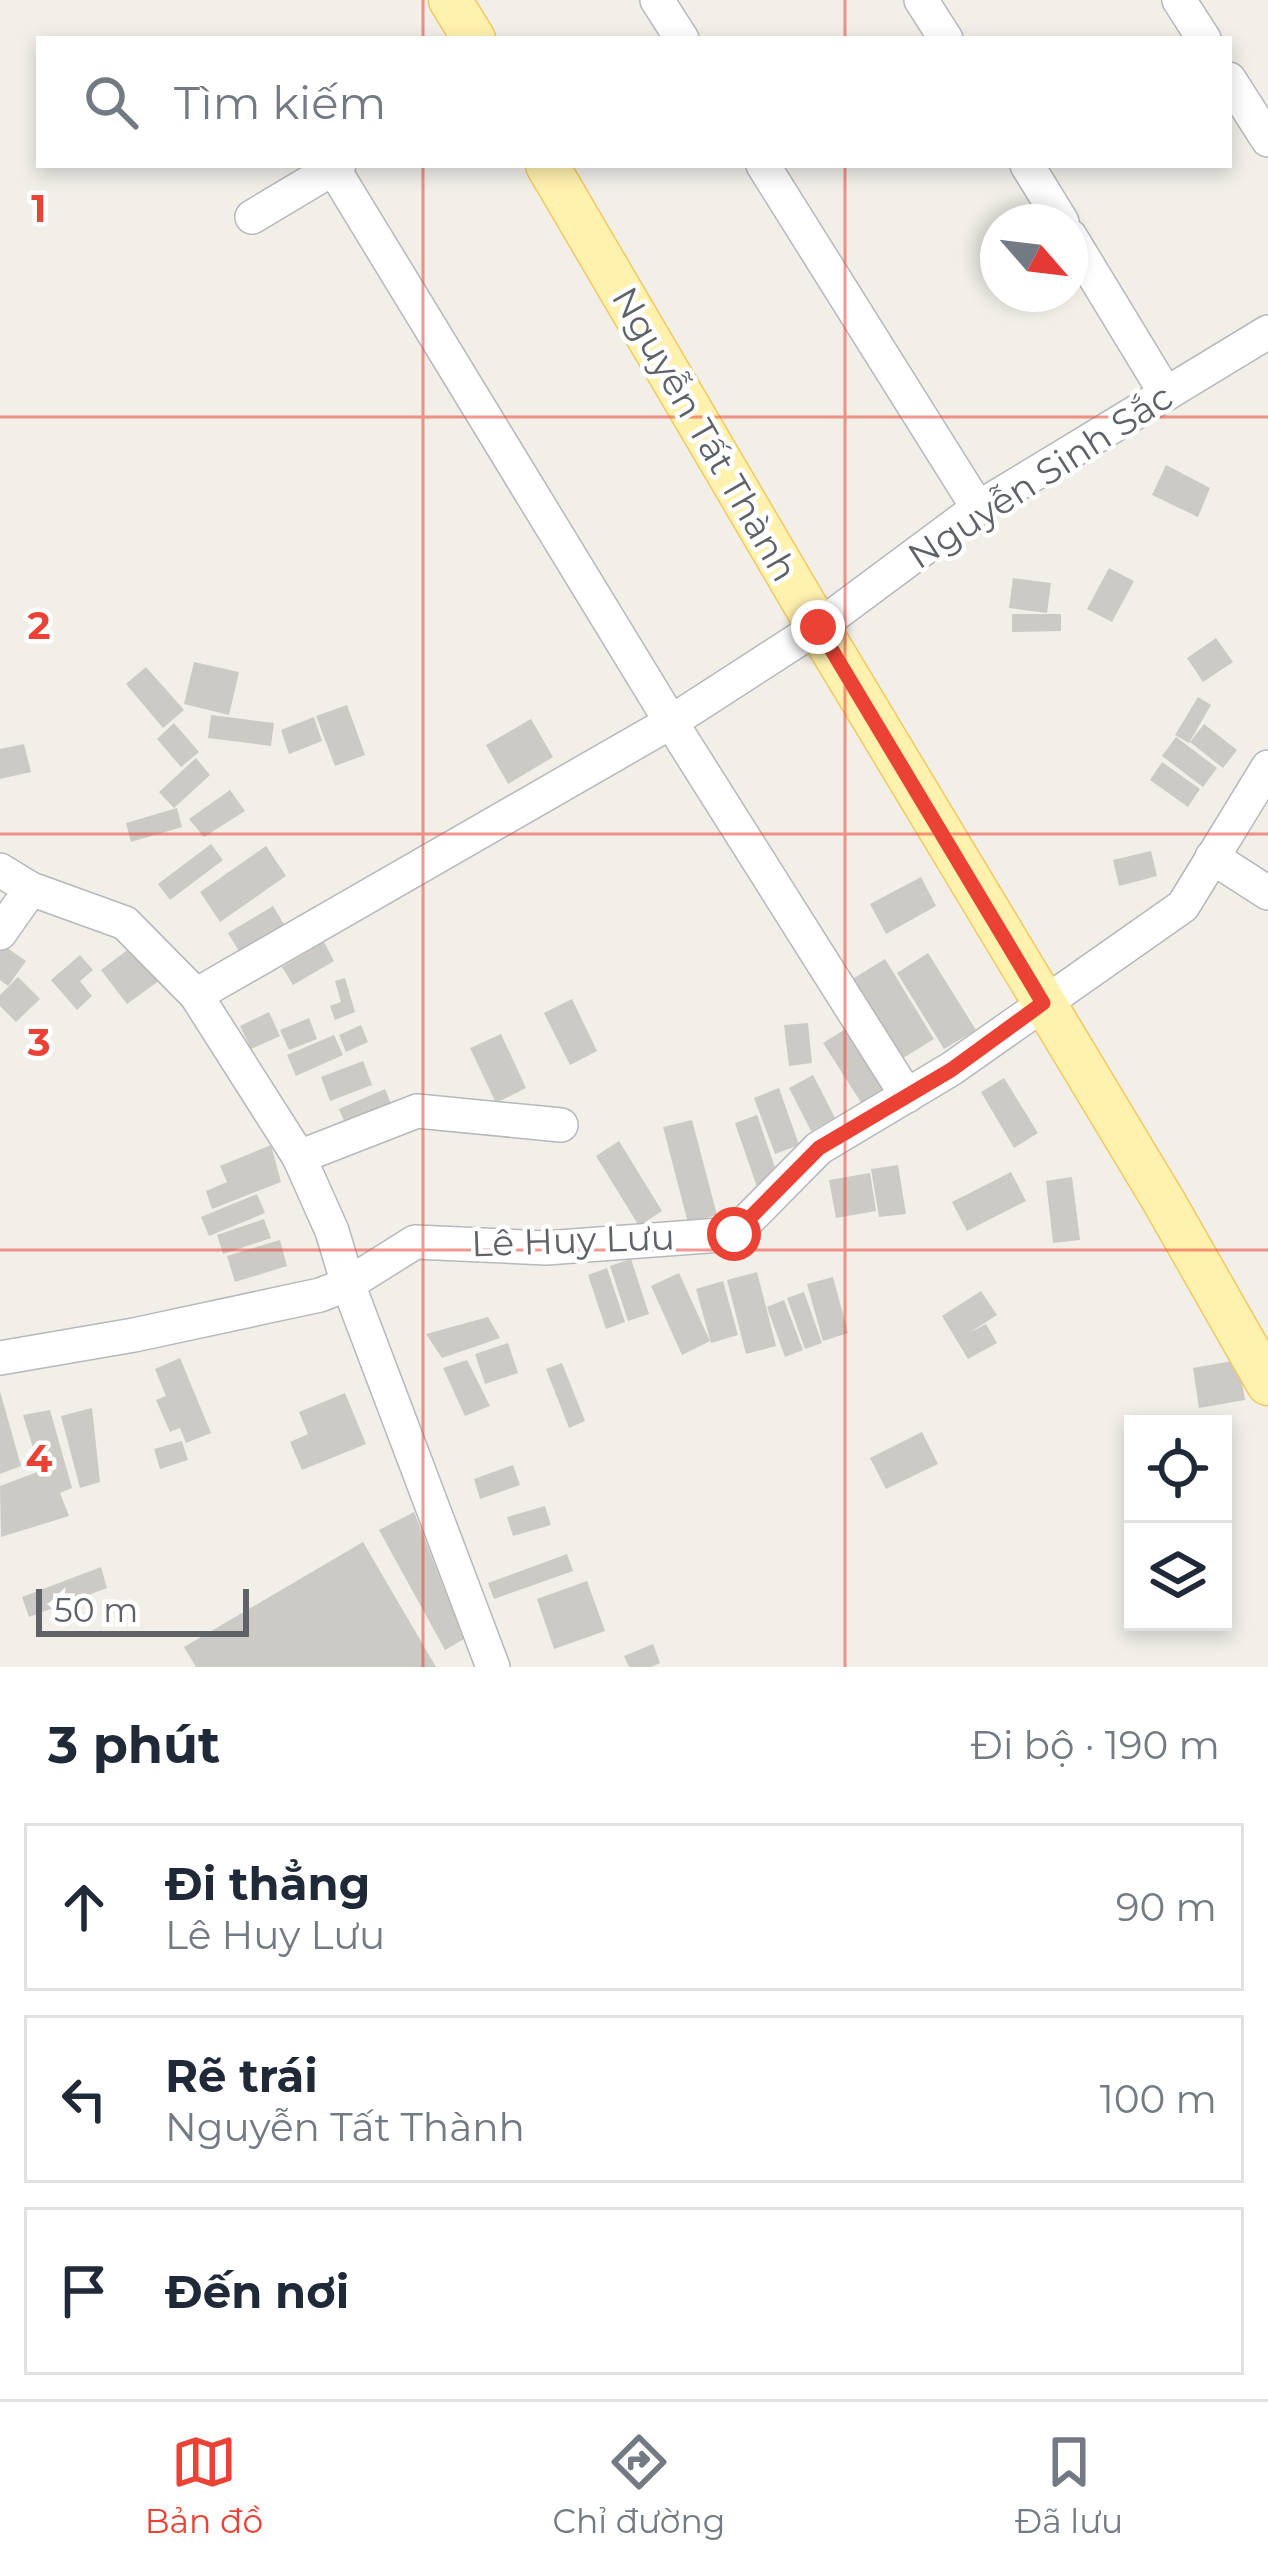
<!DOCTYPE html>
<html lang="vi">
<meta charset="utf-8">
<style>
:root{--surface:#fff;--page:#f6f6f7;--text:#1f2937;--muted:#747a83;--line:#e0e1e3;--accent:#ea4335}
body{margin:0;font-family:Montserrat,sans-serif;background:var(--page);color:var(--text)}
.controls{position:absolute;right:36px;bottom:36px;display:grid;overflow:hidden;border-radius:0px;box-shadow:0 6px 18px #0003}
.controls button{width:108px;height:108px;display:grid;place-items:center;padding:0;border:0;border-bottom:3px solid var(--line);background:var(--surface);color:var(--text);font:60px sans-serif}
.compass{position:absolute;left:980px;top:204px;width:108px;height:108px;border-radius:50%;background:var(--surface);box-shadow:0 6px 18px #0003;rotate:118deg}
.scale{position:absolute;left:36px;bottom:30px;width:213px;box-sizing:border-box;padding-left:12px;border:6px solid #5f6368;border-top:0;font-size:33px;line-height:42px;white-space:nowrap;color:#5f6368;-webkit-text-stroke:9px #fff;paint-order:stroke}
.stop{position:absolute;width:36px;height:36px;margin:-27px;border:9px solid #ea4335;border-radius:50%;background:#fff}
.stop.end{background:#ea4335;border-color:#fff;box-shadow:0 3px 12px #0008}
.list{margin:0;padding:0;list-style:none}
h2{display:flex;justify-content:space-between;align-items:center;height:156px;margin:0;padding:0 48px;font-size:51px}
h2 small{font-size:39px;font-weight:400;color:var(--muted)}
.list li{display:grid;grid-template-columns:78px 1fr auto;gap:36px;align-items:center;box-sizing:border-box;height:168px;margin:0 24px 24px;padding:0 24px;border:3px solid var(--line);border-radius:0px}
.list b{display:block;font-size:45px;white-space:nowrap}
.list p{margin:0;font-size:39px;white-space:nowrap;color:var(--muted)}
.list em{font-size:39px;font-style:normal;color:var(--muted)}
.icon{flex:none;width:66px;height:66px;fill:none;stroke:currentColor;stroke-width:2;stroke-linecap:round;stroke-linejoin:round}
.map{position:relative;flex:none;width:1268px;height:1667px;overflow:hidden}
.search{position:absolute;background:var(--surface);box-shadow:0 6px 18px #0003;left:36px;right:36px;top:36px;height:132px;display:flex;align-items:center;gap:30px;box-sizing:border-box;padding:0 42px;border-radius:0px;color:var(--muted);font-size:45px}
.sheet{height:732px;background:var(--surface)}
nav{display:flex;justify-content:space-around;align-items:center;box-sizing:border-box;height:168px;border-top:3px solid var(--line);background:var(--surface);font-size:33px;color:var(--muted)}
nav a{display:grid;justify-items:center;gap:6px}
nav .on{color:var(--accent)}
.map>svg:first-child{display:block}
.building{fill:#cccac5}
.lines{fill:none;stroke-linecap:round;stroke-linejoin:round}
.minor-casing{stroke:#b5b8bc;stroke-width:36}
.major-casing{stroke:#f2c960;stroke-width:45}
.minor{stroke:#fff;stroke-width:33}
.major{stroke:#fff2af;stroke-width:42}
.route{stroke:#ea4335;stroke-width:15}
.grid{fill:none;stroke:#ea4335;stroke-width:3;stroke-opacity:0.55}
.labels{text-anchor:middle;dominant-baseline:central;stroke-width:9;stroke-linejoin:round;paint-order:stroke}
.street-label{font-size:36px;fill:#5f6368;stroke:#fff}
.grid-label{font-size:39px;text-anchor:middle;font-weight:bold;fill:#ea4335;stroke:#fff;stroke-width:9;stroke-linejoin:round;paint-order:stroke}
</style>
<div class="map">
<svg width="1268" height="1667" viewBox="0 0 1268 1667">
<rect width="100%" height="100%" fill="#f1efe8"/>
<g class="building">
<polygon points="1166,465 1210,488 1198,517 1152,495"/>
<polygon points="1109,568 1134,581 1112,622 1087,609"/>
<polygon points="1013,578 1051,583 1047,613 1009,608"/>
<polygon points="1012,614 1061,614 1061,631 1012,632"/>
<polygon points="1216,638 1233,662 1203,682 1187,658"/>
<polygon points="194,662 239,672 229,715 184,704"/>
<polygon points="146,667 184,710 163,728 126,684"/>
<polygon points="1198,697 1211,705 1189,743 1175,735"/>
<polygon points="347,705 365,755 335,766 316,716"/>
<polygon points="211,715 274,723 271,746 208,738"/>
<polygon points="314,717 322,741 289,754 281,730"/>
<polygon points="531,719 553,757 508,784 486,745"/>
<polygon points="174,723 199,752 181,767 157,739"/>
<polygon points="1204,724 1237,750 1223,768 1190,742"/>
<polygon points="1176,737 1217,768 1203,787 1162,756"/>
<polygon points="24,744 31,772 0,779 0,749"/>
<polygon points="196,758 210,775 174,808 159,792"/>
<polygon points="1162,762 1200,789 1188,807 1150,780"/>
<polygon points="230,790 245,811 204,837 189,819"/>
<polygon points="177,808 182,827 131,842 126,823"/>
<polygon points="211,844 223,860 170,900 158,884"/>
<polygon points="266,846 286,876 220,922 200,892"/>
<polygon points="1151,851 1157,876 1119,886 1113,860"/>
<polygon points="921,877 936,906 886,934 870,904"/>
<polygon points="273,906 285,926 240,953 228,933"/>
<polygon points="324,942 334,961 293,985 282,967"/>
<polygon points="0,943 26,961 8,986 0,980"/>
<polygon points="134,945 160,980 127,1004 101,970"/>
<polygon points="928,953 976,1030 944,1049 897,973"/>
<polygon points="80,955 93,970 80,981 92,996 77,1010 51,980"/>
<polygon points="885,959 934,1039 895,1063 846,983"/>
<polygon points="18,977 40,999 16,1022 0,1006 0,995"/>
<polygon points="345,978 355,1012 335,1020 330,1006 341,1002 335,981"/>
<polygon points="572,999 597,1051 570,1065 544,1013"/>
<polygon points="269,1012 280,1036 251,1049 240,1026"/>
<polygon points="309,1018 317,1039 289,1050 280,1030"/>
<polygon points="808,1023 812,1063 789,1066 784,1025"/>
<polygon points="361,1025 368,1042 346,1052 339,1035"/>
<polygon points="847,1028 886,1088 862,1104 823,1043"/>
<polygon points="501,1034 526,1088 496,1103 470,1048"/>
<polygon points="334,1035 343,1055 296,1076 287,1055"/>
<polygon points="363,1061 372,1085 330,1101 321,1077"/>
<polygon points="813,1075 835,1118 811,1131 789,1088"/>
<polygon points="1004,1078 1038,1133 1014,1148 981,1092"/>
<polygon points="779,1088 799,1145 775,1154 754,1098"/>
<polygon points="385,1089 395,1113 349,1133 339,1109"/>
<polygon points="757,1115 779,1179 757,1187 735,1123"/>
<polygon points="692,1120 717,1215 688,1223 663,1127"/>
<polygon points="619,1141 662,1211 639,1226 596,1156"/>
<polygon points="271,1145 281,1182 212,1209 206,1191 227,1182 220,1166"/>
<polygon points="898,1165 906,1214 879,1217 871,1169"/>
<polygon points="1011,1172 1026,1201 967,1231 952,1202"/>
<polygon points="870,1173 876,1211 836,1218 829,1180"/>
<polygon points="1072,1177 1080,1240 1053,1243 1046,1181"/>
<polygon points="257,1194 265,1213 209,1236 201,1217"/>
<polygon points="264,1219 271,1238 223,1254 217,1235"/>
<polygon points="280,1240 287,1266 235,1282 227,1256"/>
<polygon points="631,1259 649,1314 628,1321 610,1266"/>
<polygon points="607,1268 625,1322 606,1329 588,1275"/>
<polygon points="757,1272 776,1346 746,1354 727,1280"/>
<polygon points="679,1273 710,1341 682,1355 651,1286"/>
<polygon points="833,1277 848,1333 823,1341 807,1284"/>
<polygon points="723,1281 738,1335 711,1343 696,1289"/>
<polygon points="981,1291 997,1315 969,1333 986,1324 997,1343 968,1359 942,1316"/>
<polygon points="804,1292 822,1343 805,1349 787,1298"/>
<polygon points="784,1300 803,1350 785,1357 767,1307"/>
<polygon points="488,1317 500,1338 442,1358 426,1334"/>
<polygon points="508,1343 518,1373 485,1384 475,1354"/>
<polygon points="180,1358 211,1433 186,1443 180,1428 170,1432 156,1400 166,1396 155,1369"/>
<polygon points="467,1360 490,1406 465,1416 443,1368"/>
<polygon points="1238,1360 1245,1400 1199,1408 1193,1368"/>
<polygon points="562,1363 585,1421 569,1428 546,1369"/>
<polygon points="0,1391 21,1466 0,1474"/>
<polygon points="345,1393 366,1444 302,1470 290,1442 308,1434 299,1412"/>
<polygon points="92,1408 100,1482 80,1488 61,1416"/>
<polygon points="50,1410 72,1488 60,1493 69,1516 1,1537 0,1486 40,1471 23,1415"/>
<polygon points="922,1432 938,1464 886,1489 870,1458"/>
<polygon points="182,1441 188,1460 160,1469 154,1449"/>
<polygon points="513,1465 520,1485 480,1499 474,1479"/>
<polygon points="545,1506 551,1525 513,1536 507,1517"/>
<polygon points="414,1512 464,1639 445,1650 379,1530"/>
<polygon points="363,1542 436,1667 196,1667 184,1647"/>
<polygon points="567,1554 573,1571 494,1599 488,1583"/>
<polygon points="101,1567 107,1588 29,1617 22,1597"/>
<polygon points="587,1581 605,1631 554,1649 537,1599"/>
<polygon points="653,1644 660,1663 651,1667 629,1667 624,1656"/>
</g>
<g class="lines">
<g class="minor-casing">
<g id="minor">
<polyline points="657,0 682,39"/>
<polyline points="921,0 946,39"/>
<polyline points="1179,0 1204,39"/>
<polyline points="1229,79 1268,140"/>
<polyline points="763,165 978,508"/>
<polyline points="1027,165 1062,222"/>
<polyline points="333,168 671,722 907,1096"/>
<polyline points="252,217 339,165"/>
<polyline points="1070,236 1166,394"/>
<polyline points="1212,857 1268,893"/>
<polyline points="0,870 31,889 125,923 196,995 299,1157 417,1111 561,1125"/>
<polyline points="0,933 31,889"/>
<polyline points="196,995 671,722 818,627 978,508 1268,332"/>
<polyline points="299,1157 332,1231 348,1284 493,1667"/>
<polyline points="0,1358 134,1335 320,1295 348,1284 415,1242 546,1248 734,1234 819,1148 951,1069 1183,906 1268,767"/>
</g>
</g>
<g class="major-casing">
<g id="major">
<polyline points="450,0 474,39"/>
<polyline points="547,165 818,627 1163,1200 1268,1384"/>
</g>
</g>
<use href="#minor" class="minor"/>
<use href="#major" class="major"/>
</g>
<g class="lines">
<polyline class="route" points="734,1234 819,1148 951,1070 1043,1003 818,627"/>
</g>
<path class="grid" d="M 423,0 L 423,39M 845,0 L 845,39M 423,165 L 423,1667M 845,165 L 845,1667M 0,417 L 1268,417M 0,834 L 1268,834M 0,1250 L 1268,1250"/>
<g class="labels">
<g class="street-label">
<text transform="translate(705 434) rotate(60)">Nguyễn Tất Thành</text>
<text transform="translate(1040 476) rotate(-33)">Nguyễn Sinh Sắc</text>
<text transform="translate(573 1240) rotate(-2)">Lê Huy Lưu</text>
</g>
</g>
<g class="grid-label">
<text x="39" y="222">1</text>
<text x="39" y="639">2</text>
<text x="39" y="1056">3</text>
<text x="39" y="1472">4</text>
</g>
</svg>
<div class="controls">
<button><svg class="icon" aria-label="locate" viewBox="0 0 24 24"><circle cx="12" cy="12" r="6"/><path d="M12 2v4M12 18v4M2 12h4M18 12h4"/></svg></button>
<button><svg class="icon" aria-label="layers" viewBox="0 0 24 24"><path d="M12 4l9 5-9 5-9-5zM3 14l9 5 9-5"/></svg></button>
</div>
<svg class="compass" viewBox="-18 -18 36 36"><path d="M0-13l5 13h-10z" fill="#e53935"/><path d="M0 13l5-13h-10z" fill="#747a83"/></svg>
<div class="scale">50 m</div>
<div class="stop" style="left:734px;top:1234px"></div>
<div class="stop end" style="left:818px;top:627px"></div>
<div class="search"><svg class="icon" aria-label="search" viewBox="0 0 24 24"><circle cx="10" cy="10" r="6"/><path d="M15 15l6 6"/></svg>Tìm kiếm</div>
</div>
<section class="sheet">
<h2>3 phút<small>Đi bộ · 190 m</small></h2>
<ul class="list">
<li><svg class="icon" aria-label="ahead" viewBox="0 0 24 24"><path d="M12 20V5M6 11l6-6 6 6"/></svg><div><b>Đi thẳng</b><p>Lê Huy Lưu</p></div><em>90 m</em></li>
<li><svg class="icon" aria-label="left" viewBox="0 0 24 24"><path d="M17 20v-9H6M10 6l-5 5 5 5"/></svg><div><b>Rẽ trái</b><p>Nguyễn Tất Thành</p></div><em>100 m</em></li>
<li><svg class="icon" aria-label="arrive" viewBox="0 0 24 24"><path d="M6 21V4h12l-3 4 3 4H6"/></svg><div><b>Đến nơi</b></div></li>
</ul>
</section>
<nav>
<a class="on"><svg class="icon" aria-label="map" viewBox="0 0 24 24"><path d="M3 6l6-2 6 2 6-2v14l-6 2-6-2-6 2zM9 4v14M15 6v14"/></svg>Bản đồ</a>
<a><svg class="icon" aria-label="directions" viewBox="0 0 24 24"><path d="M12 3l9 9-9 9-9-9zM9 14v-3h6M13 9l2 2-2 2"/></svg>Chỉ đường</a>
<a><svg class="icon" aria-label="saved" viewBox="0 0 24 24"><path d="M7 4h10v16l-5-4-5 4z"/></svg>Đã lưu</a>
</nav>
